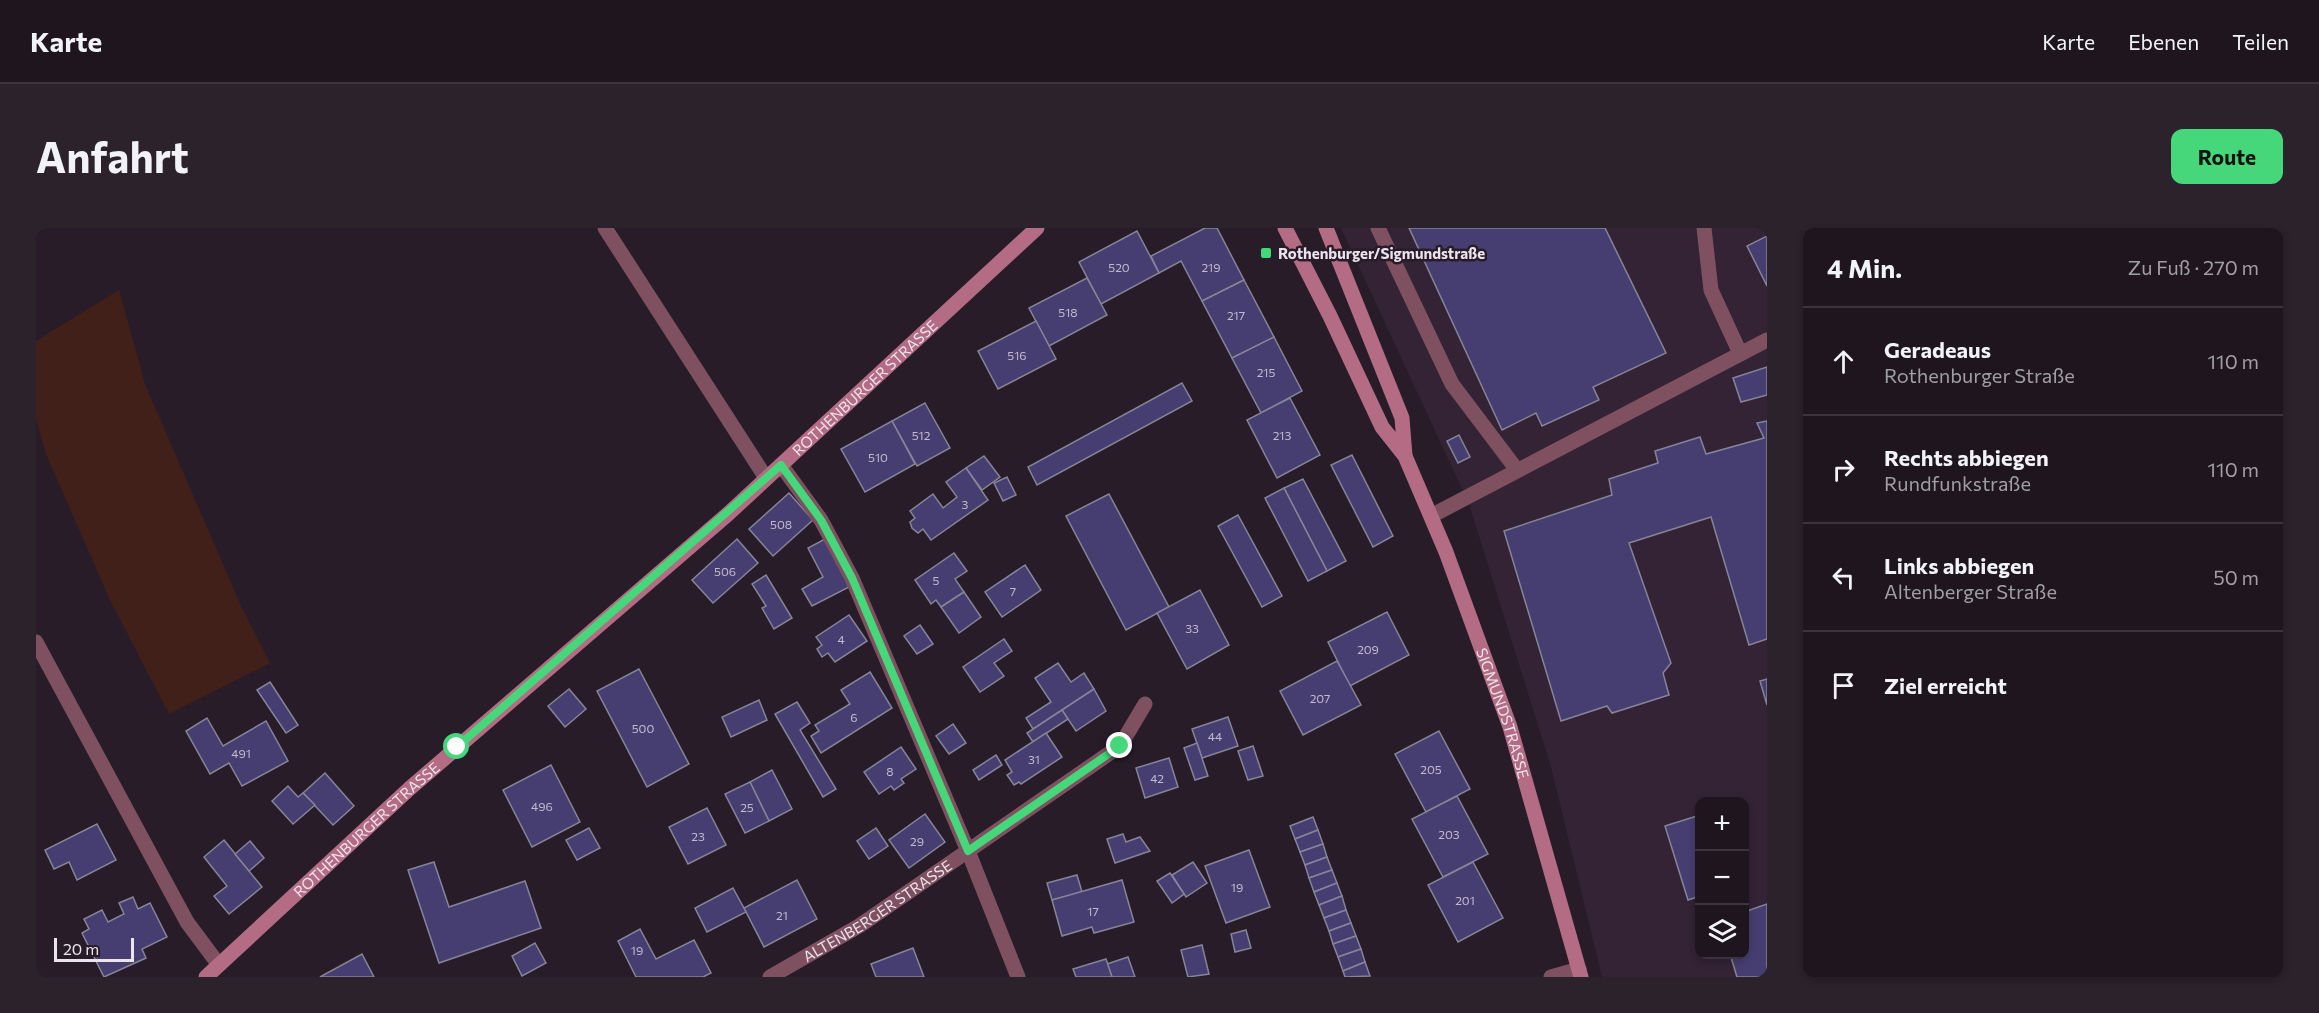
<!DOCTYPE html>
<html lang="de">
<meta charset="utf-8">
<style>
:root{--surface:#1e151f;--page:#2b222c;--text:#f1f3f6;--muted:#a19fa4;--line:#3c343d;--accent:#45d77a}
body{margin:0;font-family:Commissioner,sans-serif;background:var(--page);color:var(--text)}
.controls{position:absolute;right:18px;bottom:18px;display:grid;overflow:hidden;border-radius:12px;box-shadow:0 3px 9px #0003}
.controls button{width:54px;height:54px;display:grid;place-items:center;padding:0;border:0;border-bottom:2px solid var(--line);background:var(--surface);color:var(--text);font:30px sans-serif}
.scale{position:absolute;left:18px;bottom:15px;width:80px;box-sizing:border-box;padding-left:6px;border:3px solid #ece3ec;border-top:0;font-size:16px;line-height:21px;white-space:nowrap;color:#ece3ec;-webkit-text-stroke:4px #281c29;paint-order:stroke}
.stop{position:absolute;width:18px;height:18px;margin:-14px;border:4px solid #45d77a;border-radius:50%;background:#fff}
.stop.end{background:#45d77a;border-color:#fff;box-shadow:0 2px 6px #0008}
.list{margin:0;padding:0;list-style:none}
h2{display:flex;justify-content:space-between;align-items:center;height:78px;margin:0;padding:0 24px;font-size:26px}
h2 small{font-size:20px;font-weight:400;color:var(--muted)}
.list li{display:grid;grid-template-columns:39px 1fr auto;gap:18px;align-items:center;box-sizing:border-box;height:108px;padding:0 24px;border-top:2px solid var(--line)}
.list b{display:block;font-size:22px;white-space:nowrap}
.list p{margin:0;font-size:20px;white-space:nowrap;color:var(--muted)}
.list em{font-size:20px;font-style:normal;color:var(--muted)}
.icon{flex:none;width:33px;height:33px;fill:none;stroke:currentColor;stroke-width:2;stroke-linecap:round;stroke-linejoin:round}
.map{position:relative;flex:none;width:1731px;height:749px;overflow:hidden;border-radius:12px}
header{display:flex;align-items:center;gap:36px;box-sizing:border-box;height:84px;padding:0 30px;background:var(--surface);border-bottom:2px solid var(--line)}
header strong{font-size:28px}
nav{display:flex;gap:33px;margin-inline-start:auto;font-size:21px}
.intro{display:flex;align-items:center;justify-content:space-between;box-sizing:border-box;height:144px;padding:0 36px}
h1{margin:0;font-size:42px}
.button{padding:15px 27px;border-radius:12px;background:var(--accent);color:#111;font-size:21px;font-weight:700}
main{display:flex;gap:36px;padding:0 36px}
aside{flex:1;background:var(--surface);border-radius:12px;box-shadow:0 3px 9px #0003}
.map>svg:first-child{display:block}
.built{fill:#332335;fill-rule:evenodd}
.green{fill:#412019}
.building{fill:#463e70;stroke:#868498;stroke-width:1.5}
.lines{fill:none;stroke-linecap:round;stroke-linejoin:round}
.service{stroke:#7f5160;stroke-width:15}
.minor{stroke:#7f5160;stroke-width:15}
.secondary{stroke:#b46b84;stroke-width:15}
.route{stroke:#45d77a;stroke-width:8}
.poi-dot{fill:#45d77a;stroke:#281c29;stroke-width:2}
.labels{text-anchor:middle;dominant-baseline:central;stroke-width:5;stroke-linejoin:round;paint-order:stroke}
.number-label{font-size:12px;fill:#c2bacd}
.poi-label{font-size:15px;font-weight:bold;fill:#ece3ec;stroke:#281c29;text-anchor:start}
.street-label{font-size:15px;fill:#ece3ec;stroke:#281c29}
</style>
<header>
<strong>Karte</strong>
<nav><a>Karte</a><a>Ebenen</a><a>Teilen</a></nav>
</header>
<div class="intro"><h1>Anfahrt</h1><a class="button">Route</a></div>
<main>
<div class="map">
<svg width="1731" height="749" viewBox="0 0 1731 749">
<rect width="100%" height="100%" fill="#281c29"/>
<path class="built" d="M 1305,0 L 1731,0 L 1731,749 L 1566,749 L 1515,539 L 1433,276 ZM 1664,574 L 1708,574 L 1708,726 L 1664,726 Z"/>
<polygon class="green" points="83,62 109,156 206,380 234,435 133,486 73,370 10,226 0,191 0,113"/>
<g class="building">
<polygon points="1169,0 1181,0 1208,52 1166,73 1145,33 1123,45 1115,28"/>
<polygon points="1373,0 1569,0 1630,125 1557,159 1563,172 1506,198 1500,185 1466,202"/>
<polygon points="1101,3 1123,45 1065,76 1043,34"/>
<polygon points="1731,8 1731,58 1711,18"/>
<polygon points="1051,50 1071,87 1013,118 993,80"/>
<polygon points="1208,52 1238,109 1196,130 1166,73"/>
<polygon points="1000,93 1020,131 962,161 942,123"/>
<polygon points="1238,109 1266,163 1225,185 1196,130"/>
<polygon points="1731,139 1731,167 1705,174 1697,150"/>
<polygon points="1146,155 1156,173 1001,257 992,239"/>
<polygon points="1254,170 1284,227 1241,250 1211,192"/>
<polygon points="889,175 914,220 881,238 856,193"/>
<polygon points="856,193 879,236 829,264 805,221"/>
<polygon points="1731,193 1731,411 1713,417 1675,289 1593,315 1635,435 1627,445 1633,467 1576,485 1571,478 1525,493 1468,303 1576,267 1573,251 1622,235 1619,223 1664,209 1670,226 1728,210 1721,195"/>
<polygon points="1423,207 1434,229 1422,235 1411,213"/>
<polygon points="1316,227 1357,308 1337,319 1295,237"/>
<polygon points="948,228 964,249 946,262 930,240"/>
<polygon points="930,240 952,272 895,312 887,301 882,305 876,300 874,294 879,290 874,283 897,266 907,280 921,269 910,254"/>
<polygon points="971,249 980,267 967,273 958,255"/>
<polygon points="1267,251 1310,333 1291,343 1248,260"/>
<polygon points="1248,260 1291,343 1272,353 1229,270"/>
<polygon points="753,265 777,292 737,328 713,301"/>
<polygon points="1073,266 1133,379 1090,402 1030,288"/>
<polygon points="1202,287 1246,368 1226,379 1182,298"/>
<polygon points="701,311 722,335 677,375 656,352"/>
<polygon points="789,311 815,358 776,378 766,361 787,349 772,320"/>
<polygon points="918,325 931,343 919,351 928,364 905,379 900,372 895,376 879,352"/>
<polygon points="989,337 1005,362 966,389 949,364"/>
<polygon points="730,347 756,390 738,401 726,380 730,378 716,356"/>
<polygon points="1164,362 1193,417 1151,441 1121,385"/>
<polygon points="928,364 945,389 923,405 905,379"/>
<polygon points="1351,384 1373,427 1314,458 1292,414"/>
<polygon points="813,387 831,413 799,434 792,425 786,429 781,421 786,417 780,409"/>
<polygon points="884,397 897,416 881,426 868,408"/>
<polygon points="968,411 976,423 958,435 968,448 944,464 927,439"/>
<polygon points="1301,433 1325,477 1267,507 1244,463"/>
<polygon points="1022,435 1035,454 1048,445 1058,461 997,501 990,490 1015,474 999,450"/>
<polygon points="603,441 653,536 611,559 561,463"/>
<polygon points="834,444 856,480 785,525 775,508 783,503 779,497 814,476 805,462"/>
<polygon points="1731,451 1731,477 1724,453"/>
<polygon points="234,454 262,497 250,505 221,462"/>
<polygon points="533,461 550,481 529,499 512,478"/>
<polygon points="1058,461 1070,483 1040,503 1026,482"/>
<polygon points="723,472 731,492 695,509 686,489"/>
<polygon points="761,474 774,495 764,502 800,561 787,569 739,486"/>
<polygon points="1026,482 1032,491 997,514 991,505"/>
<polygon points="1192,489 1202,518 1166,530 1156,501"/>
<polygon points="171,490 187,518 230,493 252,533 206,558 193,535 174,546 150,503"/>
<polygon points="917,496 930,515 913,526 900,508"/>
<polygon points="1403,503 1434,561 1390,584 1359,526"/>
<polygon points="1010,505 1026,529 985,556 983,554 978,557 971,547 976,544 969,532"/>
<polygon points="1161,515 1172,548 1159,552 1148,520"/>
<polygon points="1217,518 1227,548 1212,552 1202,523"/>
<polygon points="865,519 880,541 865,551 868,555 858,562 855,558 843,566 828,544"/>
<polygon points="960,527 966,537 943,552 937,542"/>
<polygon points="1133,530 1142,559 1109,570 1100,540"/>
<polygon points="515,537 544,594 496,619 467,562"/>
<polygon points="736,542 756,581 733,593 714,554"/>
<polygon points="289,545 318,578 297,597 267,565"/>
<polygon points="714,554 733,593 709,605 689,566"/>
<polygon points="252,558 262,569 267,565 279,577 257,596 236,573"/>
<polygon points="1421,568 1452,626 1407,649 1376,591"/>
<polygon points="671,580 690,617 652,636 633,599"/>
<polygon points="889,586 909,614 873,640 853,612"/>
<polygon points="1664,587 1664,668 1652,672 1629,598"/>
<polygon points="1277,589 1282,602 1259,611 1254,598"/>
<polygon points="61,596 80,632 41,652 33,634 18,641 9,622"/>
<polygon points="553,600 564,620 541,632 530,612"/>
<polygon points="840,600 852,618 833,631 821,613"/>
<polygon points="1282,602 1287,616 1264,624 1259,611"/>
<polygon points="1087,606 1090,614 1104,609 1114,623 1079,635 1071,611"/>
<polygon points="188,612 226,659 193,686 178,668 191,658 168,629"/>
<polygon points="214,613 228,630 213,643 199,626"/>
<polygon points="1287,616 1291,629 1269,637 1264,624"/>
<polygon points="1213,622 1234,679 1190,695 1169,638"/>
<polygon points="1291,629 1296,642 1273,650 1269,637"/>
<polygon points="398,634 413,679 489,653 505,700 403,735 372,642"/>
<polygon points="1157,634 1171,655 1150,669 1136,647"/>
<polygon points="1437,634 1467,690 1422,714 1392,657"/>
<polygon points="1296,642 1301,655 1278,664 1273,650"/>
<polygon points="1134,645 1148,666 1136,675 1121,653"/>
<polygon points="1041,647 1046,664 1016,672 1011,655"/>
<polygon points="761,652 781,691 728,719 708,680"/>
<polygon points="1086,652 1098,694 1058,705 1056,699 1026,708 1016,672"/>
<polygon points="1301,655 1306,668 1283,677 1278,664"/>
<polygon points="697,660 710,684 671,704 659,680"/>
<polygon points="1306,668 1310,682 1288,690 1283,677"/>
<polygon points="97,669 102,681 114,675 131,709 106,721 110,730 68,749 46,705 53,701 48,691 66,682 72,694 88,686 83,675"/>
<polygon points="1731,676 1731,749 1701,749 1694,726 1708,726 1708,684"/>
<polygon points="1310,682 1315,695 1293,703 1288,690"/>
<polygon points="1315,695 1320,708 1297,716 1293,703"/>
<polygon points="604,701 620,731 658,712 675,745 667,749 600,749 582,713"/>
<polygon points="1210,702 1215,720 1199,724 1195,706"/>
<polygon points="1320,708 1325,721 1302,729 1297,716"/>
<polygon points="499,715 510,735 486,748 476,728"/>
<polygon points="1166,717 1173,746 1152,749 1145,722"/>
<polygon points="877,720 888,749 840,749 835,736"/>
<polygon points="1325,721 1329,734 1307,743 1302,729"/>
<polygon points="326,726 338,749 284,749"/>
<polygon points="1092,729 1099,749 1076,749 1071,736"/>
<polygon points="1070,731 1076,749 1040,749 1037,741"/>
<polygon points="1329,734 1334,748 1309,749 1307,743"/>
</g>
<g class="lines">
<g class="service">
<polyline points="569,0 730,250"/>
<polyline points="1342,0 1416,156 1481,242"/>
<polyline points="1668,0 1675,62 1704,125"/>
<polyline points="745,237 785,292 816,350 932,623"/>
<polyline points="1395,288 1731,112"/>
<polyline points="0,414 151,694 183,737"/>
</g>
<g class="minor">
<polyline points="932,623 982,749"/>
<path id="s1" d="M 734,749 L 823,698 L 1084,518 L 1109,476"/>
<polyline points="1515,749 1543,741"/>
</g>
<g class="secondary">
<path id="s2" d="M 1249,0 L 1294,88 L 1346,199 L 1369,228 L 1410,324 L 1474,499 L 1545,749"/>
<polyline points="1290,0 1366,190 1369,228"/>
<path id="s3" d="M 170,749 L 373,561 L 692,286 L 1001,0"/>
</g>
</g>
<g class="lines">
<polyline class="route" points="421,519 745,237 785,292 816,350 932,623 1084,518"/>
</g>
<rect class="poi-dot" x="1224" y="19" width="12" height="12" rx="3"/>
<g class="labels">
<g class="number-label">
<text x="1083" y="39">520</text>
<text x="1175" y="39">219</text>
<text x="1032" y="84">518</text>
<text x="1200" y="87">217</text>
<text x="981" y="127">516</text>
<text x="1230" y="144">215</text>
<text x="885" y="207">512</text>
<text x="1246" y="207">213</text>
<text x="842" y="229">510</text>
<text x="929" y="276">3</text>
<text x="745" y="296">508</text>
<text x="689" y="343">506</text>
<text x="900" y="352">5</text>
<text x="977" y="363">7</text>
<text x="1156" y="400">33</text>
<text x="805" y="411">4</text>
<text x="1332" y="421">209</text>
<text x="1284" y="470">207</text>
<text x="818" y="489">6</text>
<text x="607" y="500">500</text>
<text x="1179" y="508">44</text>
<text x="205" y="525">491</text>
<text x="998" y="531">31</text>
<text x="1395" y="541">205</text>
<text x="854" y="543">8</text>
<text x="1121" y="550">42</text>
<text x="506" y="578">496</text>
<text x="711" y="579">25</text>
<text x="1413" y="606">203</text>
<text x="662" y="608">23</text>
<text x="881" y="613">29</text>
<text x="1201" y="659">19</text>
<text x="1429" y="672">201</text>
<text x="1057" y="683">17</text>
<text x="746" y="687">21</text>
<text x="601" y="722">19</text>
</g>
<g class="poi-label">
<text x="1242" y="25">Rothenburger/Sigmundstraße</text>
</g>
<g class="street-label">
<text stroke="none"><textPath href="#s3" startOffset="884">ROTHENBURGER STRASSE</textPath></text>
<text stroke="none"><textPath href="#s2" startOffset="534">SIGMUNDSTRASSE</textPath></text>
<text stroke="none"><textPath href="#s3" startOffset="218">ROTHENBURGER STRASSE</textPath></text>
<text stroke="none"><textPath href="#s1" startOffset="126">ALTENBERGER STRASSE</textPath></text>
</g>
</g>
</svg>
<div class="controls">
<button>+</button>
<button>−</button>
<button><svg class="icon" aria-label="layers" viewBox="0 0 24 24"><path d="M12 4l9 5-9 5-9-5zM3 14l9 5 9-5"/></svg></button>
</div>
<div class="scale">20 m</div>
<div class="stop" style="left:421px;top:519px"></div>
<div class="stop end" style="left:1084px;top:518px"></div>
</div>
<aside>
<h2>4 Min.<small>Zu Fuß · 270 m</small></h2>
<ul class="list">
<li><svg class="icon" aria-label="ahead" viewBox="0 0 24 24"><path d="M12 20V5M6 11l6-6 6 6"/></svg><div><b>Geradeaus</b><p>Rothenburger Straße</p></div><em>110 m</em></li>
<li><svg class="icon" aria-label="right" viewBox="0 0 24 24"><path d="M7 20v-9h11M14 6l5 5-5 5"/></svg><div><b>Rechts abbiegen</b><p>Rundfunkstraße</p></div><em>110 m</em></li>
<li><svg class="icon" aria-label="left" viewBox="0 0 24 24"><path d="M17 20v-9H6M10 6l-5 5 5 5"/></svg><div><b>Links abbiegen</b><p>Altenberger Straße</p></div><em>50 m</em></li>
<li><svg class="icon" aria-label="arrive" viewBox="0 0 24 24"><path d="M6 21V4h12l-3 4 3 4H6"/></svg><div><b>Ziel erreicht</b></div></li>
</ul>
</aside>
</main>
